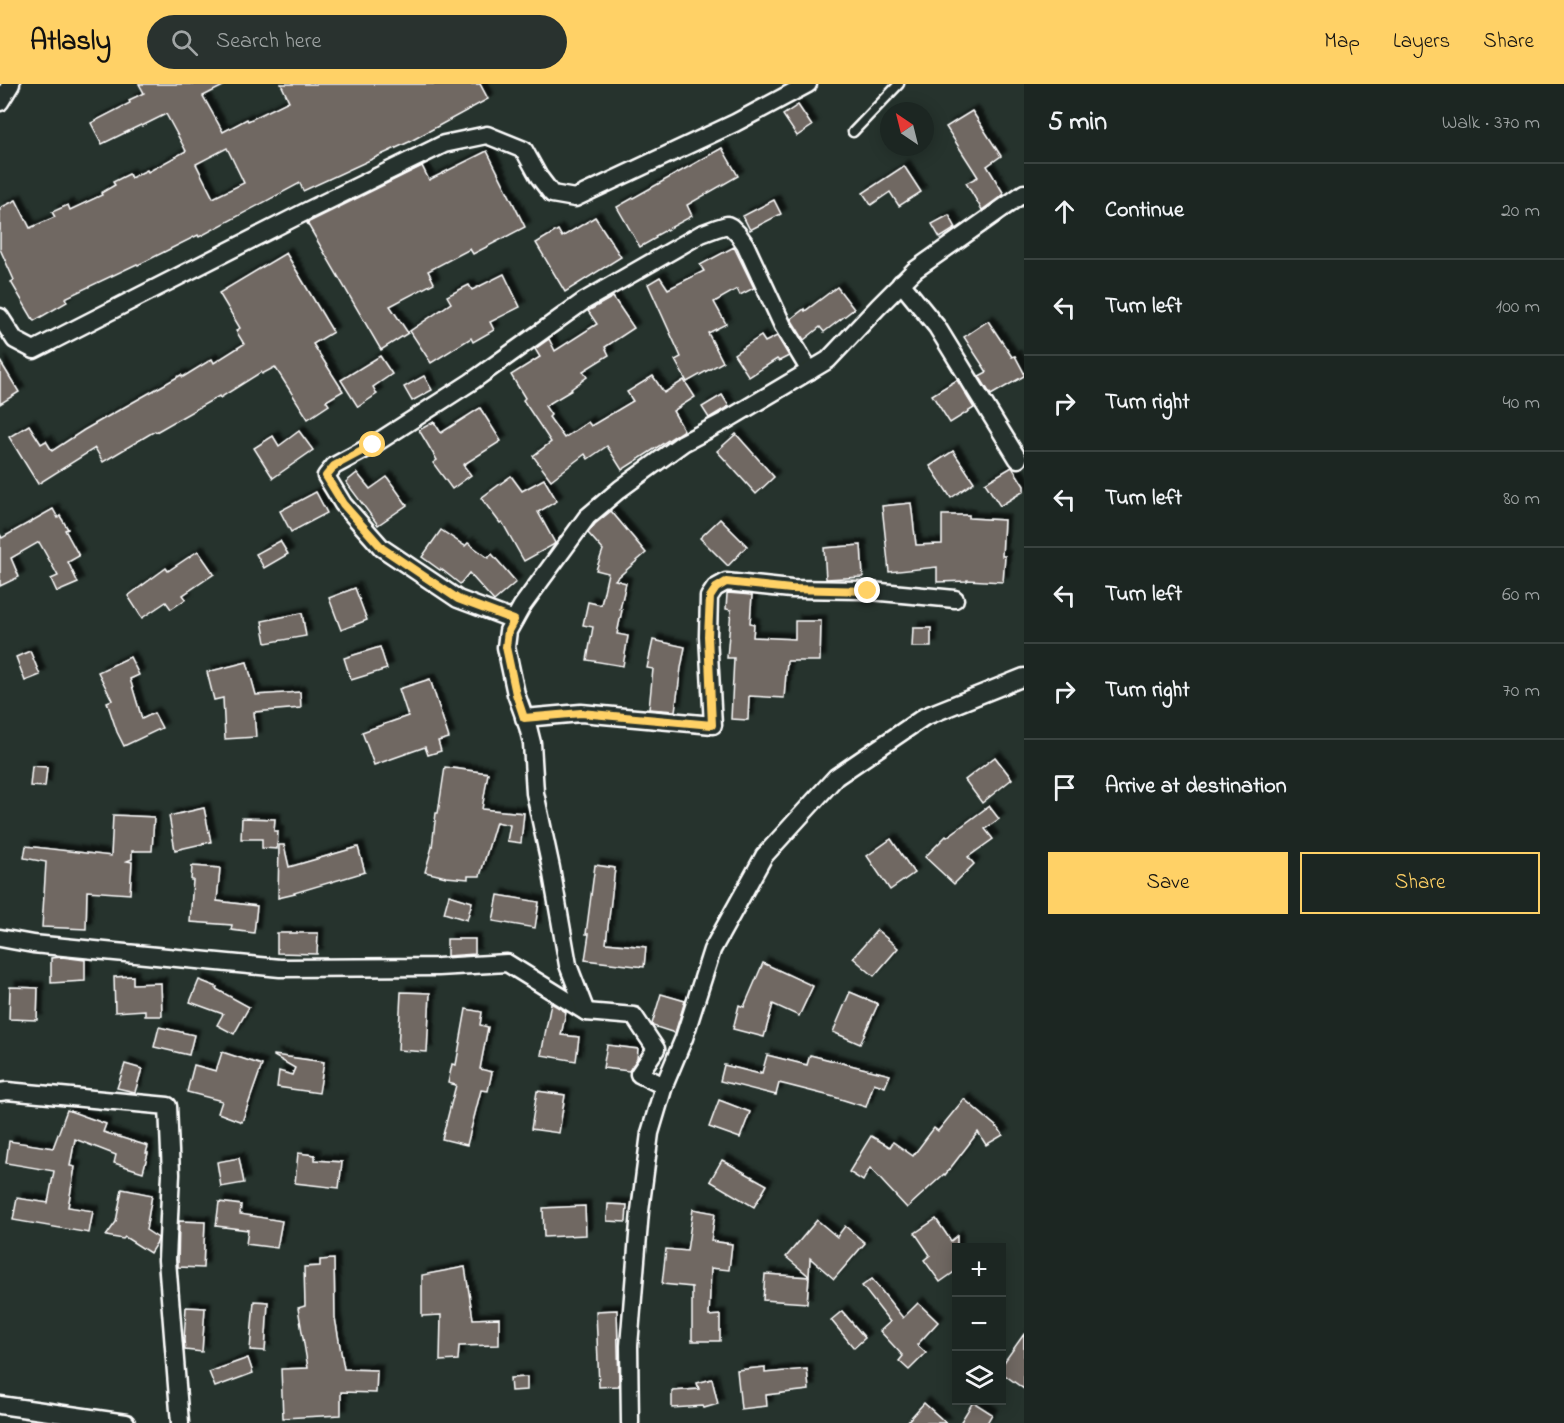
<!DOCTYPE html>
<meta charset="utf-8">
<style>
:root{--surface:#1c2622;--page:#29322f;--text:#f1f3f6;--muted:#a0a5a5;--line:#3a4340;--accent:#ffd166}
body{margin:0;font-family:"Indie Flower",sans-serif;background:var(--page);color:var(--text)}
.controls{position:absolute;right:18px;bottom:18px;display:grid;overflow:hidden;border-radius:0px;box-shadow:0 3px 15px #0003}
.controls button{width:54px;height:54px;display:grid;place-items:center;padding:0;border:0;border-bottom:2px solid var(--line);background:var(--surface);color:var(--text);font:30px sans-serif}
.compass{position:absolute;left:880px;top:18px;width:54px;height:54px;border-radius:50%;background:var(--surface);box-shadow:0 3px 15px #0003;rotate:325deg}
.stop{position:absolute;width:18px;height:18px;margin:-14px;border:4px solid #ffd166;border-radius:50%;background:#fff}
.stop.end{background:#ffd166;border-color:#fff;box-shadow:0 2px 6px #0008}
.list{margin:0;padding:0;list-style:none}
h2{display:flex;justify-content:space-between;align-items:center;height:78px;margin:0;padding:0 24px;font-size:26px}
h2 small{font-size:20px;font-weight:400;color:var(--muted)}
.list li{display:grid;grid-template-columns:39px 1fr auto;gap:18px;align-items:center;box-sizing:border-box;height:96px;padding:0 24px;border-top:2px solid var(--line)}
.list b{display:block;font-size:22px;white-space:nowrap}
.list em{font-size:20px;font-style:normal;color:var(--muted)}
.actions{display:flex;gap:12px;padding:18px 24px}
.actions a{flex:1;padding:14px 0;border:2px solid var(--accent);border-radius:0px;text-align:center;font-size:21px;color:var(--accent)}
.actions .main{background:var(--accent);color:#111}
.icon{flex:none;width:33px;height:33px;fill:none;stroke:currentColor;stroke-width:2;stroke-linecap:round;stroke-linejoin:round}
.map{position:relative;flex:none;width:1024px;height:1339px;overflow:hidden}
header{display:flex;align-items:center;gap:36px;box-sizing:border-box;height:84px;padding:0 30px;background:var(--accent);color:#111}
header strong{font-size:28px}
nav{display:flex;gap:33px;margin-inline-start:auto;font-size:21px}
.search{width:420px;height:54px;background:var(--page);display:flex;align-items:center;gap:15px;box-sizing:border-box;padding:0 21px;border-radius:33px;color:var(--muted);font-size:22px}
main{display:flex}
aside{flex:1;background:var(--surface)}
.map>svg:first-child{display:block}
.building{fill:#706762;stroke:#fff;stroke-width:1.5;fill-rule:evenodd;filter:url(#shadow)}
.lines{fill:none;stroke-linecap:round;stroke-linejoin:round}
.lane-casing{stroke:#fff;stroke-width:13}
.street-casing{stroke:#fff;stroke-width:21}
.lane{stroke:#26332d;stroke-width:8}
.street{stroke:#26332d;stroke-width:16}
.route{stroke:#ffd166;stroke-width:8}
</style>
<header>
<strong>Atlasly</strong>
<div class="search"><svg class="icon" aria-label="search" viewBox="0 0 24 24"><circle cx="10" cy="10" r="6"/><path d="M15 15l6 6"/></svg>Search here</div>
<nav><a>Map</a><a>Layers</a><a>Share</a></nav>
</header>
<main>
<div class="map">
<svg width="1024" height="1339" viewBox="0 0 1024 1339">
<defs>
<filter id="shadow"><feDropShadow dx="5.5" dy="-5.5" stdDeviation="1.5" flood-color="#0009"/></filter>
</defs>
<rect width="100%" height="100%" fill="#26332d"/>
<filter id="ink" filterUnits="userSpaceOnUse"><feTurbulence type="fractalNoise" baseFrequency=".0167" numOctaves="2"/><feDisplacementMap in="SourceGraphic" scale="12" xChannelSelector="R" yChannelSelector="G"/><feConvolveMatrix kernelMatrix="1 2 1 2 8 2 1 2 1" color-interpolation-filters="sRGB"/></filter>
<g filter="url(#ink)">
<g class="building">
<path d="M 139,0 L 227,0 L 203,12 L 223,48 L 247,35 L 248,37 L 289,17 L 281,0 L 480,0 L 488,15 L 409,58 L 303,107 L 300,99 L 199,153 L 198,151 L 138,181 L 137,180 L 65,214 L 67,218 L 34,237 L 11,198 L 14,196 L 0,165 L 0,124 L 16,116 L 30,144 L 55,133 L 52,128 L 68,121 L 70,126 L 102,111 L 101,109 L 115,101 L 113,98 L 129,90 L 131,94 L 147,86 L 148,88 L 186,67 L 166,30 L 142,42 L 141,41 L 102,60 L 91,39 L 130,19 L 129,16 L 144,9 ZM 227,64 L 244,99 L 213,114 L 196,80 Z"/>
<polygon points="798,21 812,42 797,52 783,31"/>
<polygon points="972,27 1001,72 987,82 1004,110 982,126 966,99 978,93 946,43"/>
<polygon points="722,64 738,92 687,121 692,132 655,152 656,154 640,163 617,123"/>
<polygon points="487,67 525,143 473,170 470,165 428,187 434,199 390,222 408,249 381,266 307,139 422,82 429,96"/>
<polygon points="904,82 921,108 899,122 890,108 871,121 863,109"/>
<polygon points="774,116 781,130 750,146 743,132"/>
<polygon points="949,131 956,144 940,154 932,140"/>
<polygon points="595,133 621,173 565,208 536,159 558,146 562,153"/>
<polygon points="734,163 754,204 740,211 737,205 714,218 726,240 708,249 723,278 687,298 675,276 681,273 648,200 660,193 668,205 704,187 700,181"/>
<polygon points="286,169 333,248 313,260 343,307 326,317 329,321 308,335 275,283 262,290 261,288 220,314 219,312 156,348 155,347 103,378 95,364 38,400 9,353 29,341 41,360 46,357 52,367 84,346 181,291 183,293 212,275 214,279 244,260 236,247 240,244 219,209"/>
<polygon points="504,190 520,223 490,238 494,246 473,258 471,254 431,279 410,247 451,219 447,212 469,201 472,206"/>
<polygon points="837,203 854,225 824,248 820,243 804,256 791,235 804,225 805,227"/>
<polygon points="613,213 634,244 605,263 609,271 583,287 587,293 571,305 572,306 545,322 551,331 549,333 564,354 588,338 591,342 633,317 627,308 653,292 664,309 684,296 695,313 673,327 684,346 622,386 607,362 588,375 585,370 551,396 533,372 551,358 523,316 525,314 511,291 540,273 535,265 549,255 555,267 597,240 588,227"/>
<polygon points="988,237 1012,273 1015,272 1024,289 1024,292 991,311 979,292 987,288 964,253"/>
<polygon points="761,252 765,258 777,252 789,272 779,277 777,275 749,293 734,270"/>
<polygon points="380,272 392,290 373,303 377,310 358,323 341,296"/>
<polygon points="0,277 19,308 0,320"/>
<polygon points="424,292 432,306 412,317 404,303"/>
<polygon points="957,296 974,324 950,339 932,311"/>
<polygon points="722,311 729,322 709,334 702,323"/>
<polygon points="480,324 501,357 463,381 471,391 452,405 433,379 437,376 419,346 434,338 441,349"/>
<polygon points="299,347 313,366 273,394 254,364 273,352 279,362"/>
<polygon points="736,350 774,393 756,410 717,367"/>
<polygon points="953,367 974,398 951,414 930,382"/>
<polygon points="1012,383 1024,402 1024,407 1000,422 985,399"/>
<polygon points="357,389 370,405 387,393 407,421 378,441 346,398"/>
<polygon points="511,392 522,407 544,395 557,417 538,428 555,459 553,461 524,477 502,438 500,439 481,414"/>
<polygon points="316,408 327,429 291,448 280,427"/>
<polygon points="911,419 916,461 942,460 942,431 969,431 969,434 1004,436 1002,472 1005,472 1003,498 967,496 967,497 937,498 937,483 889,488 882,422"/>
<polygon points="53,425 58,434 60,432 68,445 65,446 79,472 68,478 78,499 57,508 51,495 58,492 39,458 11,474 19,493 0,502 0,450 2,454"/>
<polygon points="611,427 646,469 615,496 626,499 620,525 622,526 617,550 628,552 623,582 587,576 593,543 583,541 588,518 601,521 608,489 596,486 603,466 588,449 595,440"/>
<polygon points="720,435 747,462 728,482 700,454"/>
<polygon points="441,446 465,462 468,459 488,474 492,470 516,498 494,517 469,489 460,500 441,485 440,486 422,473"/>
<polygon points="280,457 288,470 264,484 256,470"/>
<polygon points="861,461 863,493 826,495 824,464"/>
<polygon points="198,467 214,490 183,511 186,515 171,525 166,518 142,534 128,512 166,484 168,487"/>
<polygon points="355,504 367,536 341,546 329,514"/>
<polygon points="728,509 752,511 750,539 754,540 753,553 795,555 795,537 821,537 820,577 787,577 784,614 749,612 748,636 731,635 734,574 727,574 731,526 726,525 727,510"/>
<polygon points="302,529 306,552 266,559 262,537"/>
<polygon points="913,544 931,544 931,563 912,563"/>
<polygon points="653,556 685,563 681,584 675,627 649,625 653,585 647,584"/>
<polygon points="380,563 387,585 351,596 344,574"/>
<polygon points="30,567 40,591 25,597 16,573"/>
<polygon points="130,573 139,591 130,595 142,635 154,629 162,644 124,662 117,648 107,618 112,616 98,588"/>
<polygon points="247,578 256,611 300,608 301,624 254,628 256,653 225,655 223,614 214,616 207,588"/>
<polygon points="430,595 449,654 438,657 441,667 428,671 425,663 374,681 362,648 408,632 399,605"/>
<polygon points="995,673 1012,695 982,719 965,696"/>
<polygon points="32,682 47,683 45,703 30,702"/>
<polygon points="445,683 488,689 482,725 524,729 521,759 507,757 510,741 496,738 480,792 468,792 468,795 446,793 425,788 432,763 436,729 438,729"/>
<polygon points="989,722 999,735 985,745 993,755 968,773 974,780 954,800 925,773 946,752 947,753"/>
<polygon points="204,724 211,758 175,766 169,732"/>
<polygon points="113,731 154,733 152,767 132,767 132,775 127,777 132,778 130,810 87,807 86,845 42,843 46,778 24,774 26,762 111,772"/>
<polygon points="242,734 275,735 274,747 278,747 277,765 262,764 262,755 241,755"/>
<polygon points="891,755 914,789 890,806 867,772"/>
<polygon points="279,761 284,761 289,783 358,763 365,788 294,809 295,810 278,814"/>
<polygon points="595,781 615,784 606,859 646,863 644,883 585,876 589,850 586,850"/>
<polygon points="192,782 220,784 217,817 257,822 254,849 231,846 232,841 190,838 193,796 191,796"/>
<polygon points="449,811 472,818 467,836 444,829"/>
<polygon points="498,811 539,818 535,844 493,837"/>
<polygon points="877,846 898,864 874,892 853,874"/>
<polygon points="277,849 318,849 317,870 277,869"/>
<polygon points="447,855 475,855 475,870 447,872"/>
<polygon points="62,873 85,876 85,897 51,899 51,874"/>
<polygon points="763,879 813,902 799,932 773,920 764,953 733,945 739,921 744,923"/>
<polygon points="133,892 133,900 161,899 162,932 145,932 145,926 115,928 114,893"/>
<polygon points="199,896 217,903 216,905 249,923 234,950 217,941 223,930 190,918"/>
<polygon points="10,903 38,904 37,936 9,935"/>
<polygon points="401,908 430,909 427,968 398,966"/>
<polygon points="850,908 878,920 860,960 833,948"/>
<polygon points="661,910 685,917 675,949 653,942 652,940"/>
<polygon points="551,919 566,928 561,951 579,953 576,977 541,971"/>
<polygon points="466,925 482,928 480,941 488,943 480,985 492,988 488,1007 481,1006 467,1061 442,1055 456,1001 448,999 452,980 456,981"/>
<polygon points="159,943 194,951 189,971 154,963"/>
<polygon points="607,961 638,965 637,975 629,987 603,984"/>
<polygon points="222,968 262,981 242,1038 218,1029 222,1017 187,1008 194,981 216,987"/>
<polygon points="274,971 324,978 319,1009 277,1003 279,987 292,991 295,984 274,972"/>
<polygon points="767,971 807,981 810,971 890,991 885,1003 874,999 866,1023 834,1013 779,999 776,1011 720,997 724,981 760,990 760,988 762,989"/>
<polygon points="125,980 142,985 135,1008 117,1004"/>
<polygon points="537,1007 565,1011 559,1049 531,1045"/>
<polygon points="964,1015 999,1045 1003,1051 986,1061 978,1048 945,1091 944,1090 907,1124 870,1084 863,1097 849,1088 871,1052 890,1063 893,1058 913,1072 934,1044 938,1047"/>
<polygon points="719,1016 750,1028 740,1054 709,1043"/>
<polygon points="67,1026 106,1040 103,1048 148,1062 146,1069 148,1069 143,1088 114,1079 116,1071 75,1055 70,1082 75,1083 68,1123 93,1127 89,1149 13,1136 17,1114 48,1119 54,1087 6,1079 9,1057 53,1064"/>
<polygon points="298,1069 315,1071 315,1076 342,1078 339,1104 295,1099"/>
<polygon points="239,1074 244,1099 221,1103 217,1078"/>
<polygon points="722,1076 767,1101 754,1123 710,1097"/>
<polygon points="122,1105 152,1111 146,1146 158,1154 157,1158 150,1169 125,1153 123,1155 106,1152 116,1138"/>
<polygon points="219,1118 241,1121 240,1130 282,1137 277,1164 246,1160 248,1146 216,1142"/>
<polygon points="608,1120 627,1121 626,1138 607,1137"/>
<polygon points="585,1122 586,1151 544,1153 543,1124"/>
<polygon points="693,1125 715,1129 711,1157 732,1160 729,1186 711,1184 709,1232 720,1231 720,1257 692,1257 692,1203 662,1200 666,1165 687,1167"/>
<polygon points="936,1135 951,1157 957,1152 957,1186 940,1198 924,1176 930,1171 915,1149"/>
<polygon points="817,1136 837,1153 845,1142 865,1159 834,1195 810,1174 809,1192 786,1173"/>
<polygon points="179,1137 205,1138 203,1184 178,1183"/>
<polygon points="334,1175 335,1234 344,1285 377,1286 376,1309 341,1308 341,1331 283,1334 281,1285 308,1284 298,1224 305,1222 304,1183 320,1182 320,1176"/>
<polygon points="465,1183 473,1235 499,1234 499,1261 459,1262 458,1276 440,1277 441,1231 422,1232 422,1191"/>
<polygon points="765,1190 809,1193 807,1219 763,1216"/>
<polygon points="872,1195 903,1234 918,1219 938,1238 917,1261 926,1269 909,1286 899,1277 903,1272 880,1247 890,1238 862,1202"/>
<polygon points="254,1217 268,1218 265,1267 250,1266"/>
<polygon points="186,1223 205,1224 202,1268 185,1266 184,1256"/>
<polygon points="617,1226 619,1302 599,1303 596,1227"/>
<polygon points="842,1227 865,1254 854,1264 831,1236"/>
<polygon points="1024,1250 1024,1305 1002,1289 1002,1281"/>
<polygon points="248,1274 253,1289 215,1303 209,1288"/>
<polygon points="765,1283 765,1289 807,1285 809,1306 766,1311 767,1322 741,1325 737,1286"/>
<polygon points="527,1293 527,1306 511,1307 510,1294"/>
<polygon points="712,1295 718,1320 704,1324 703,1322 672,1324 672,1307 699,1305 697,1299"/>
<polygon points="973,1318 992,1330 987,1339 960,1339"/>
<polygon points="924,1319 946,1339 906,1339"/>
</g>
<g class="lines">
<g class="lane-casing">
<polyline id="lane" points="853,48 899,0"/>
</g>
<g class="street-casing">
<g id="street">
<polyline points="0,18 11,0"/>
<polyline points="901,199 937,243 1018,375"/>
<polyline points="0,233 15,256 34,266 309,126 444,60 487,51 524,66 539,93 552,110 575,114 735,39 808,0"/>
<polyline points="514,536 458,515 382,464 343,420 326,392 334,382 373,361 471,298 584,217 701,150 717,144 727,141 731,143 738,150 745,160 783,242 810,287"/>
<polyline points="524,634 581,629 713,641 708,552 709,513 715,504 726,498 791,505 860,506 955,515"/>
<polyline points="0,854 33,860 280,884 438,883 507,879 586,928 634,932 656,965 639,990 664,1002"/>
<polyline points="586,928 568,881 551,784 535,709 532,659 528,643 516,610 506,563 508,547 522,522 587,433 620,405 683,359 725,337 828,276 878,223 915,186 1024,109"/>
<polyline points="0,1008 7,1007 168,1022 171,1090 167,1176 180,1339"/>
<polyline points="0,1321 126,1339"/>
<polyline points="630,1339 629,1262 640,1127 650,1049 664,1002 684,954 712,866 764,772 836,693 924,633 1024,593"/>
</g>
</g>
<use href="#lane" class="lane"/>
<use href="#street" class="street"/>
</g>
</g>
<g class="lines" filter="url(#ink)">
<polyline class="route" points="373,361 334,382 326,392 343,420 382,464 458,515 514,536 508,547 506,563 516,610 524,634 581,629 712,641 708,552 710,513 716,504 726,498 791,505 868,507"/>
</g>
</svg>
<div class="controls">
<button>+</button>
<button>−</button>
<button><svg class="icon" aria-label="layers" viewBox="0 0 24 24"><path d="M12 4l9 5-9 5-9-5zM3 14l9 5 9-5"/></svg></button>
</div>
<svg class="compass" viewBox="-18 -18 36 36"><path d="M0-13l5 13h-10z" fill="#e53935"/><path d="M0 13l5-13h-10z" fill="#a0a5a5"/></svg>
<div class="stop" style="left:373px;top:361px"></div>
<div class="stop end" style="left:868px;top:507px"></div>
</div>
<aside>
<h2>5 min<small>Walk · 370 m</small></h2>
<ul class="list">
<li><svg class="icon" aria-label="ahead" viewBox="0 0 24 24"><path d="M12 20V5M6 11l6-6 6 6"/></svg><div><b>Continue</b></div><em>20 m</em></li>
<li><svg class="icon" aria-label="left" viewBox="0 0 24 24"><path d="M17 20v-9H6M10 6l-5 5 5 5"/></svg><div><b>Turn left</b></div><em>100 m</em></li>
<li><svg class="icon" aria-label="right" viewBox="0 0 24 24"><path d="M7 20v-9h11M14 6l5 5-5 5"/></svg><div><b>Turn right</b></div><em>40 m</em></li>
<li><svg class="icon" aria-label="left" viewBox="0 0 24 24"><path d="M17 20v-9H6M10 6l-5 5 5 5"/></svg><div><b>Turn left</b></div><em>80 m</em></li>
<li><svg class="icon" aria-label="left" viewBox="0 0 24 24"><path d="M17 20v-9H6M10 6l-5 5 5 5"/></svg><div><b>Turn left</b></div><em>60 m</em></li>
<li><svg class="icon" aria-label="right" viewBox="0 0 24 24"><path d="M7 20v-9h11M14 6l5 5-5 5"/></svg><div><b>Turn right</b></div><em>70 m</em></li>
<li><svg class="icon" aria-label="arrive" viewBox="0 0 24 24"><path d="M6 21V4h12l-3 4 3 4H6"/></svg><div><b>Arrive at destination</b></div></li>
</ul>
<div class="actions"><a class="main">Save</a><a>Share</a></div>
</aside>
</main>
